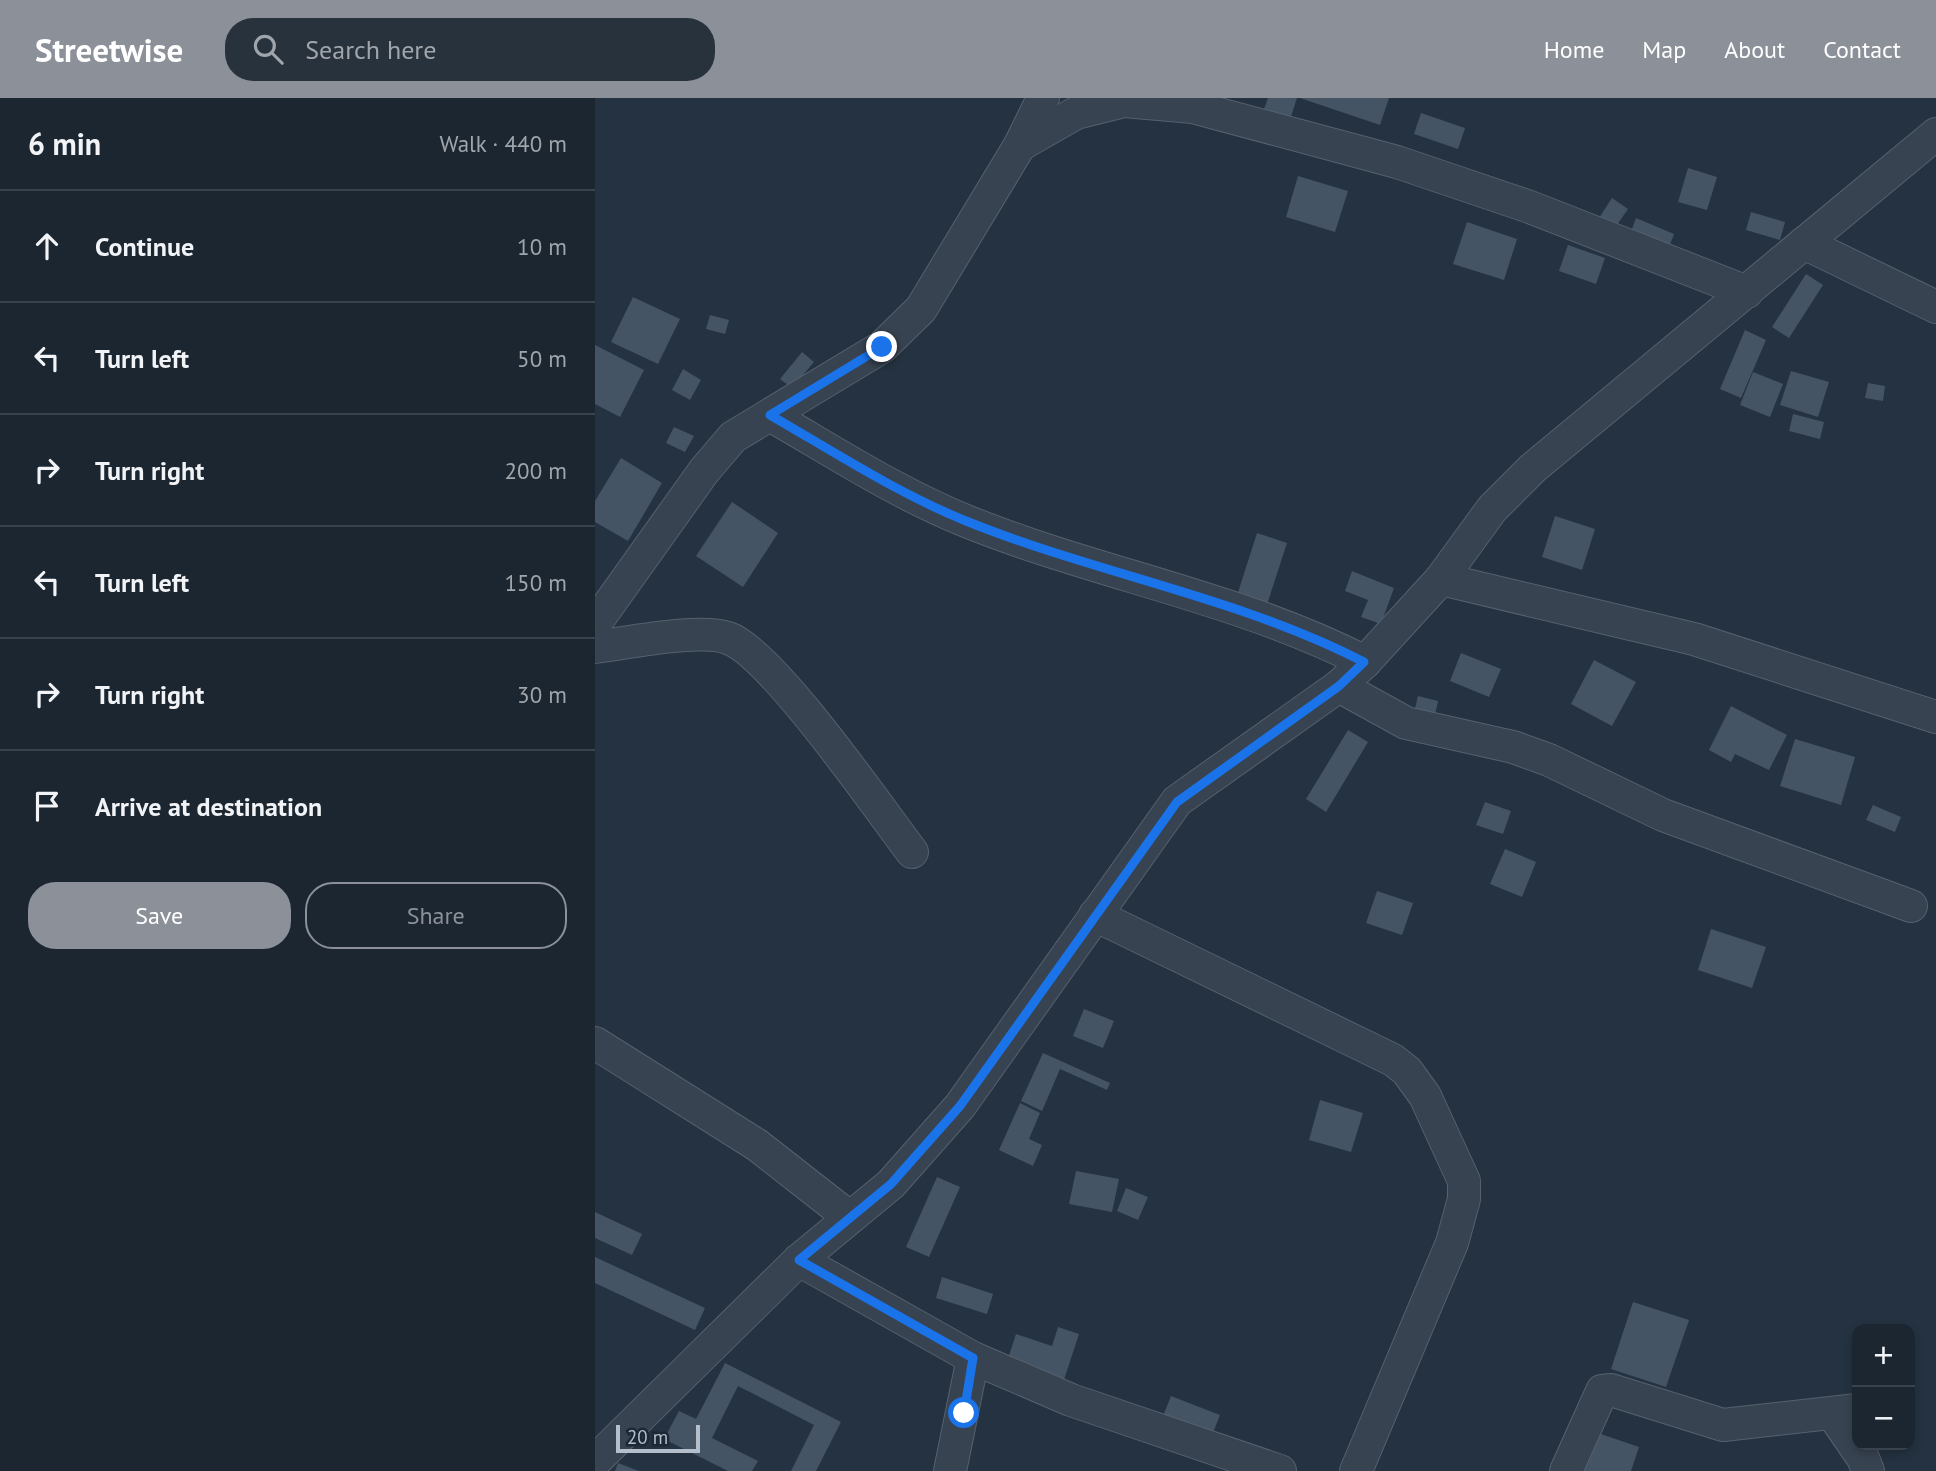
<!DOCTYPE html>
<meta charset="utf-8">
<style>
:root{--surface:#1b2631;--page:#28323d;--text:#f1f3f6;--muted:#a0a5ab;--line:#39434d;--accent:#8c9099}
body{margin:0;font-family:"PT Sans",sans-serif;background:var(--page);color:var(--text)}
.controls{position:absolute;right:21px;bottom:21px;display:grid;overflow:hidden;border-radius:14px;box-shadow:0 4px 10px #0003}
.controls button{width:63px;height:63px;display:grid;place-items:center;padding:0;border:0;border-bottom:2px solid var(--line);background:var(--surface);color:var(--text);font:35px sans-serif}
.scale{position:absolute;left:21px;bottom:18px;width:84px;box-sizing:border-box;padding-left:7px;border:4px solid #b5becb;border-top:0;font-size:19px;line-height:24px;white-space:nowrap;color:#b5becb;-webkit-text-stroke:5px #1d2836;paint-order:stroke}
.stop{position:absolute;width:21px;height:21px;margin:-16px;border:5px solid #1a73e8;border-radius:50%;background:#fff}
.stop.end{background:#1a73e8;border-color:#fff;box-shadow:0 2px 7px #0008}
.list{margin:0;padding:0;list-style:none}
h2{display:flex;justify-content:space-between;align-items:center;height:91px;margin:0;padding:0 28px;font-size:30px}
h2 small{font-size:23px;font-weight:400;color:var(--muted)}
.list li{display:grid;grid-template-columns:46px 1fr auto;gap:21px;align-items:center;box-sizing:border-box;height:112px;padding:0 28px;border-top:2px solid var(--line)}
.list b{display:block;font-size:26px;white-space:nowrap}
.list em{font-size:23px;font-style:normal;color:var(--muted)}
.actions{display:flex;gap:14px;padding:21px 28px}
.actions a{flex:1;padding:16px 0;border:2px solid var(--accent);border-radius:28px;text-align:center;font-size:24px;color:var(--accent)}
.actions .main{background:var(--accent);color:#fff}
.icon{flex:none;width:38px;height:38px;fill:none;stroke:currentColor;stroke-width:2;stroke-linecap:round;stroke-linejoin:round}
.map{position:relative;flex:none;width:1341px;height:1373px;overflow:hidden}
header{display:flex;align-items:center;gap:42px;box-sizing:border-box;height:98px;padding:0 35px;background:var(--accent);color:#fff}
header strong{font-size:33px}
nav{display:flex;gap:38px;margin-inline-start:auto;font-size:24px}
.search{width:490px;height:63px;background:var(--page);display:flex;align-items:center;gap:18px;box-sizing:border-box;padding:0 24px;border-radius:28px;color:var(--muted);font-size:26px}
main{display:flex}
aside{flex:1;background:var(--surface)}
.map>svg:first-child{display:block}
.building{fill:#455465}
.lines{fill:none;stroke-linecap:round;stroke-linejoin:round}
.street-casing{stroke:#56616e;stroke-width:34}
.street{stroke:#384351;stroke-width:32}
.route{stroke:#1a73e8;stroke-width:9}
</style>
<header>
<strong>Streetwise</strong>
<div class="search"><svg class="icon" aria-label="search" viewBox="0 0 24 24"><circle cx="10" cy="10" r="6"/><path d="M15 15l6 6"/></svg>Search here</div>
<nav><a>Home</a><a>Map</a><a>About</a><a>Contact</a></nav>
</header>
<main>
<aside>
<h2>6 min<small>Walk · 440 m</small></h2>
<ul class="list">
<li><svg class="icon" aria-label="ahead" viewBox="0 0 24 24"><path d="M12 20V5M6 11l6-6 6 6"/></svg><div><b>Continue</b></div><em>10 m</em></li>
<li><svg class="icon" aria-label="left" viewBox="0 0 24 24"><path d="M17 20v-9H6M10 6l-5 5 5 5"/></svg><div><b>Turn left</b></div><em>50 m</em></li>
<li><svg class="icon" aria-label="right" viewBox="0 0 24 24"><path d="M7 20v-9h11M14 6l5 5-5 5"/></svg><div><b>Turn right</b></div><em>200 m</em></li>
<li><svg class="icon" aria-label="left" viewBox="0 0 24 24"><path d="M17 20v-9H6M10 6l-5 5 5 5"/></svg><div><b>Turn left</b></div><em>150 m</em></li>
<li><svg class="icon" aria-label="right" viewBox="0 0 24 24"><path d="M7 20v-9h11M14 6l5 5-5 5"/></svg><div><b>Turn right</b></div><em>30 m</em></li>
<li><svg class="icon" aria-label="arrive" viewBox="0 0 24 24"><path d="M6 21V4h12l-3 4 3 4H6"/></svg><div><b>Arrive at destination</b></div></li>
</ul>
<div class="actions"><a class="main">Save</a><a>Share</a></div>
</aside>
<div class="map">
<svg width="1341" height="1373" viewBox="0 0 1341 1373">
<rect width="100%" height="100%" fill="#243241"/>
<g class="building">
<polygon points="673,0 702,0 693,28 666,19"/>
<polygon points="705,0 794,0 785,27"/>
<polygon points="826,15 870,30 863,51 819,36"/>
<polygon points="1093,70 1122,79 1112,112 1083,104"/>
<polygon points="703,78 753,93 740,134 691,119"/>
<polygon points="1017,100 1033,111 1017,134 1002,123"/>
<polygon points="1156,114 1190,124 1185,142 1151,132"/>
<polygon points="1041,120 1079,136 1068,165 1030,150"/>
<polygon points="872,124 922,141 909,182 858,166"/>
<polygon points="973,147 1010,160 1001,186 964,173"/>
<polygon points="1211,176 1228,187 1194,240 1177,229"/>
<polygon points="38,199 85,221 63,266 16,244"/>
<polygon points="115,217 134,222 130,236 111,231"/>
<polygon points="1150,232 1171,242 1146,300 1125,291"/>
<polygon points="0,247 49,272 25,319 0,306"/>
<polygon points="207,254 219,264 197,290 185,281"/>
<polygon points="88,271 106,282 95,302 77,292"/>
<polygon points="1196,273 1234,284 1223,319 1185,307"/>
<polygon points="1158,274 1188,286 1175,319 1145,307"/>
<polygon points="1273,285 1290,288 1288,303 1270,300"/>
<polygon points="1198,316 1229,324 1225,341 1194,333"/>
<polygon points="79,329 99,338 90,354 71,345"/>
<polygon points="26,360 67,385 33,443 0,424 0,403"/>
<polygon points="137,404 183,435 148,489 101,458"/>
<polygon points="960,418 1000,431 987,472 947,459"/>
<polygon points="662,435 692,445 667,522 637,513"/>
<polygon points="757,473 799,490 786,526 766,519 773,502 750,493"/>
<polygon points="866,555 906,571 894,599 855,583"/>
<polygon points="999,562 1041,584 1017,628 976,606"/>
<polygon points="823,598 843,603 836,635 815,631"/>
<polygon points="1136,608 1192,637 1174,672 1140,656 1136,664 1114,652"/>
<polygon points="753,632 773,644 731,714 711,701"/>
<polygon points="1200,641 1260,659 1246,707 1185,688"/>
<polygon points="890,704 916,713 908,736 881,727"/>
<polygon points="1278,707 1306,719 1300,734 1271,722"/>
<polygon points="910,751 941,764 927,799 895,786"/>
<polygon points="782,793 818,805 807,837 771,825"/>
<polygon points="1116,831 1171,849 1157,890 1103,872"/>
<polygon points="489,911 519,923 508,950 478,938"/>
<polygon points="448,955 515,985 512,992 465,971 447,1013 426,1003"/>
<polygon points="725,1002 768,1015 756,1054 714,1042"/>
<polygon points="425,1005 445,1015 434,1041 447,1047 438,1068 404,1052"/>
<polygon points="481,1073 524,1081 517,1114 474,1106"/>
<polygon points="342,1079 365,1089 334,1159 311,1149"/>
<polygon points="531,1090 553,1099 543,1122 522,1113"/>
<polygon points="0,1114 47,1136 37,1157 0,1140"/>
<polygon points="0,1159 110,1210 100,1232 0,1185"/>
<polygon points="347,1179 398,1196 392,1216 341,1200"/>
<polygon points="1038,1204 1094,1222 1071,1289 1016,1271"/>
<polygon points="463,1229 484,1236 465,1294 408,1276 421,1236 457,1248"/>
<polygon points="130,1265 246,1324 221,1373 196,1373 219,1327 143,1288 117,1340 163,1363 157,1373 133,1373 69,1341 84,1313 101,1321"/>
<polygon points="576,1298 625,1317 609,1357 560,1338"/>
<polygon points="1000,1334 1044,1349 1036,1373 987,1373"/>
<polygon points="23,1365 44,1373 20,1373"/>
</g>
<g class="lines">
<g class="street-casing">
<g id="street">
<polyline points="425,47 481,15 529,3 598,9 802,64 935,109 1152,194"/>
<polyline points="1209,145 1341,209"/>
<path d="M 175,317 C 239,354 302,395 371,423 C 502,476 643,499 770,564"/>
<polyline points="846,481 1099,541 1341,619"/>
<polyline points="0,526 109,373 138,339 287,249 326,211 425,47 448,0"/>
<path d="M 0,549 C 32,545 105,530 133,540 C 176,554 285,712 317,754"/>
<polyline points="744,588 811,625 918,649 954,662 1068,717 1316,808"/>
<polyline points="500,817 798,962 812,973 830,998 869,1083 869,1101 857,1145 761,1373"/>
<polyline points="0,945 162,1047 254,1119"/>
<polyline points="204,1162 378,1260 476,1302 685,1373"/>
<polyline points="1237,1315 1268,1360 1273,1373"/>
<polyline points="0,1363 204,1162 296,1086 365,1008 582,703 744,588 770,564 846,481 897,411 938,370 1341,36"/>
<polyline points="355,1373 378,1260"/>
<polyline points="971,1373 1007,1293 1016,1292 1128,1327 1262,1312"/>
</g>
</g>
<use href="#street" class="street"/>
</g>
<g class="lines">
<path class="route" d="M 287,249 L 175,317 C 239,354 302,395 371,423 C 502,476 643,499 769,564 L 744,588 L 582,704 L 365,1008 L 296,1086 L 204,1162 L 378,1260 L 369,1315"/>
</g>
</svg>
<div class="controls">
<button>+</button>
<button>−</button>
</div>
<div class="scale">20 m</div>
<div class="stop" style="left:369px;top:1315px"></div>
<div class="stop end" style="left:287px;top:249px"></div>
</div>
</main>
